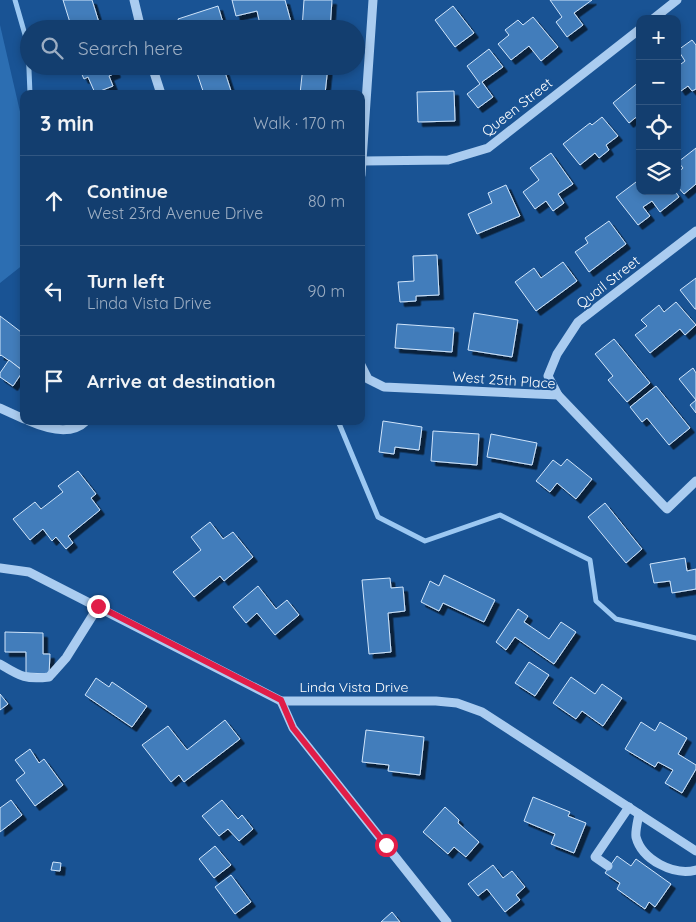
<!DOCTYPE html>
<meta charset="utf-8">
<style>
:root{--surface:#133e6f;--page:#204977;--text:#f1f3f6;--muted:#9daec3;--line:#325782}
body{margin:0;font-family:Quicksand,sans-serif;background:var(--page);color:var(--text)}
.controls{position:absolute;right:15px;top:15px;display:grid;overflow:hidden;border-radius:10px;box-shadow:0 2px 8px #0003}
.controls button{width:45px;height:45px;display:grid;place-items:center;padding:0;border:0;border-bottom:1px solid var(--line);background:var(--surface);color:var(--text);font:25px sans-serif}
.stop{position:absolute;width:15px;height:15px;margin:-11px;border:4px solid #e11d48;border-radius:50%;background:#fff}
.stop.end{background:#e11d48;border-color:#fff;box-shadow:0 1px 5px #0008}
.list{margin:0;padding:0;list-style:none}
h2{display:flex;justify-content:space-between;align-items:center;height:65px;margin:0;padding:0 20px;font-size:21px}
h2 small{font-size:16px;font-weight:400;color:var(--muted)}
.list li{display:grid;grid-template-columns:32px 1fr auto;gap:15px;align-items:center;box-sizing:border-box;height:90px;padding:0 20px;border-top:1px solid var(--line)}
.list b{display:block;font-size:19px;white-space:nowrap}
.list p{margin:0;font-size:16px;white-space:nowrap;color:var(--muted)}
.list em{font-size:16px;font-style:normal;color:var(--muted)}
.icon{flex:none;width:28px;height:28px;fill:none;stroke:currentColor;stroke-width:2;stroke-linecap:round;stroke-linejoin:round}
.map{position:relative;flex:none;width:696px;height:922px;overflow:hidden}
.search{position:absolute;background:var(--surface);box-shadow:0 2px 8px #0003;left:20px;top:20px;width:345px;height:55px;display:flex;align-items:center;gap:12px;box-sizing:border-box;padding:0 18px;border-radius:28px;color:var(--muted);font-size:19px}
.panel{position:absolute;background:var(--surface);box-shadow:0 2px 8px #0003;left:20px;top:90px;width:345px;height:335px;border-radius:10px}
.map>svg:first-child{display:block}
.green{fill:#2c6eb2}
.lines{fill:none;stroke-linecap:round;stroke-linejoin:round}
.stream{stroke:#9cc8f2;stroke-width:5}
.building{fill:#427dbb;stroke:#d0e5fb;filter:url(#shadow)}
.minor{stroke:#aaccf0;stroke-width:9}
.route{stroke:#e11d48;stroke-width:6}
.labels{text-anchor:middle;dominant-baseline:central;stroke-width:4;stroke-linejoin:round;paint-order:stroke}
.street-label{font-size:14px;fill:#fff;stroke:#195394}
</style>
<div class="map">
<svg width="696" height="922" viewBox="0 0 696 922">
<defs>
<filter id="shadow"><feDropShadow dx="4.5" dy="4.5" stdDeviation="0" flood-color="#0009"/></filter>
</defs>
<rect width="100%" height="100%" fill="#195394"/>
<polygon class="green" points="0,25 21,116 24,119 24,264 0,283"/>
<g class="lines">
<g class="stream">
<polyline points="15,0 28,45 30,94"/>
<polyline points="338,421 378,517 425,541 500,515 590,560 596,601 616,619 696,638"/>
</g>
</g>
<g class="building">
<polygon points="63,0 92,0 101,29 72,29"/>
<polygon points="232,0 285,0 291,22 261,29 257,11 236,16"/>
<polygon points="304,0 332,0 330,29 302,29"/>
<polygon points="550,0 592,0 574,13 583,25 567,37 556,22 562,17"/>
<polygon points="218,6 225,29 181,29 178,19"/>
<polygon points="453,6 474,33 455,47 435,20"/>
<polygon points="533,17 558,47 541,61 529,46 511,60 498,44 509,35 505,30 518,20 523,25"/>
<polygon points="692,40 696,45 696,89 692,91 688,86 681,91 677,85 677,67 685,61 678,50"/>
<polygon points="489,49 503,67 482,82 493,97 478,108 467,94 480,84 467,66"/>
<polygon points="78,66 113,66 116,73 109,76 113,86 95,93 88,77 84,79"/>
<polygon points="208,66 223,66 232,94 204,94 196,70"/>
<polygon points="303,66 328,66 325,94 300,94"/>
<polygon points="640,81 640,114 629,123 613,103"/>
<polygon points="454,91 455,121 418,122 417,92"/>
<polygon points="602,117 618,136 606,145 609,150 599,158 595,153 580,165 563,144 590,123 592,125"/>
<polygon points="696,148 696,184 684,194 677,186 677,173 683,168 678,162"/>
<polygon points="551,153 573,184 558,194 564,203 553,211 546,201 535,209 523,192 539,180 530,168"/>
<polygon points="640,179 640,191 675,191 679,197 660,212 652,201 643,207 650,216 638,225 616,197"/>
<polygon points="506,185 520,216 477,234 468,214 492,203 488,193"/>
<polygon points="609,221 626,244 589,272 575,252 588,243 585,238"/>
<polygon points="437,255 439,295 416,296 416,301 400,302 398,282 414,281 413,256"/>
<polygon points="563,262 577,281 536,311 515,282 534,268 541,278"/>
<polygon points="696,278 696,309 695,309 680,290"/>
<polygon points="676,302 696,325 685,335 680,329 650,353 635,335 647,326 641,320 659,305 664,312"/>
<polygon points="474,313 518,320 512,357 468,350"/>
<polygon points="0,316 21,332 24,332 24,371 1,355 0,356"/>
<polygon points="397,324 454,328 452,352 395,348"/>
<polygon points="614,339 650,383 627,402 608,380 613,376 595,354"/>
<polygon points="9,360 23,371 13,386 0,377 0,373"/>
<polygon points="693,368 696,373 696,400 679,379"/>
<polygon points="656,386 690,428 669,445 647,418 642,422 630,407"/>
<polygon points="696,400 696,413 690,405"/>
<polygon points="383,421 422,427 419,450 395,447 394,454 379,452"/>
<polygon points="433,431 479,434 477,465 431,461"/>
<polygon points="491,434 537,443 532,465 487,457"/>
<polygon points="567,459 592,479 576,499 557,483 550,492 536,481 553,460 561,466"/>
<polygon points="78,471 96,494 91,498 100,510 68,536 73,543 66,549 56,537 52,541 43,529 30,540 13,519 35,502 41,509 63,492 58,486"/>
<polygon points="605,503 642,549 626,563 588,517"/>
<polygon points="210,522 223,539 233,532 253,557 224,581 220,576 194,597 173,572 201,550 191,537"/>
<polygon points="685,558 687,571 696,569 696,589 672,593 670,581 654,583 650,564"/>
<polygon points="444,575 495,600 484,622 443,603 439,611 421,602 430,581 439,586"/>
<polygon points="390,578 391,588 403,587 405,611 388,613 391,652 369,654 362,580"/>
<polygon points="258,586 276,609 287,600 299,615 275,635 257,613 246,623 233,607"/>
<polygon points="518,609 528,616 524,622 549,639 561,622 576,632 554,664 515,637 506,650 496,642"/>
<polygon points="5,632 43,633 43,654 50,654 49,674 26,673 26,652 5,652"/>
<polygon points="529,662 549,675 535,696 515,683"/>
<polygon points="571,677 595,694 602,684 622,698 603,726 582,711 576,719 553,703"/>
<polygon points="96,678 109,687 112,682 147,706 132,727 85,695"/>
<polygon points="0,694 8,704 0,710"/>
<polygon points="225,720 240,739 184,782 179,775 171,782 142,745 168,726 187,750"/>
<polygon points="641,722 655,731 660,722 687,738 678,754 696,765 696,769 682,793 665,783 673,770 658,762 655,767 625,749"/>
<polygon points="366,730 424,737 420,775 388,771 389,765 362,762"/>
<polygon points="30,749 39,763 44,759 63,785 35,806 16,780 25,773 15,760"/>
<polygon points="533,797 570,812 568,816 586,823 574,853 551,844 555,834 524,821"/>
<polygon points="11,800 22,815 0,832 0,808"/>
<polygon points="222,800 238,819 242,815 253,829 239,841 228,829 219,836 202,816"/>
<polygon points="445,807 459,820 458,823 479,842 466,857 454,847 448,854 423,832"/>
<polygon points="215,846 231,865 214,878 199,859"/>
<polygon points="617,856 631,866 636,859 671,884 655,907 649,902 645,909 617,889 620,883 605,873"/>
<polygon points="53,862 61,863 60,871 51,870"/>
<polygon points="493,865 503,878 512,871 525,887 516,895 520,900 505,912 487,889 478,896 468,884"/>
<polygon points="231,875 251,902 235,914 215,887"/>
<polygon points="392,912 400,922 381,922"/>
</g>
<g class="lines">
<g class="minor">
<polyline points="134,0 141,29"/>
<polyline points="653,19 677,0"/>
<polyline points="152,66 161,94"/>
<polyline points="363,161 448,160 488,148 640,29"/>
<polyline points="361,175 373,0"/>
<polyline points="361,365 368,379 384,387 558,395 667,509 696,481"/>
<polyline points="558,395 548,376 557,354 578,322 696,231"/>
<polyline points="0,408 24,419"/>
<path d="M 29,421 C 45,428 71,436 86,421"/>
<polyline points="0,568 29,572 281,701 436,701 457,703 482,712 696,851"/>
<path d="M 0,664 C 20,676 25,680 49,677 L 66,658 L 98,607"/>
<polyline points="281,701 293,728 447,922"/>
<path d="M 639,814 C 638,820 635,831 636,837 C 642,860 674,876 696,870"/>
<polyline points="608,866 595,857 629,807"/>
</g>
</g>
<g class="lines">
<polyline class="route" points="98,606 281,700 293,728 386,845"/>
</g>
<g class="labels">
<g class="street-label">
<text transform="translate(517 107) rotate(-38)">Queen Street</text>
<text transform="translate(608 282) rotate(-38)">Quail Street</text>
<text transform="translate(504 380) rotate(4)">West 25th Place</text>
<text x="354" y="687">Linda Vista Drive</text>
</g>
</g>
</svg>
<div class="controls">
<button>+</button>
<button>−</button>
<button><svg class="icon" aria-label="locate" viewBox="0 0 24 24"><circle cx="12" cy="12" r="6"/><path d="M12 2v4M12 18v4M2 12h4M18 12h4"/></svg></button>
<button><svg class="icon" aria-label="layers" viewBox="0 0 24 24"><path d="M12 4l9 5-9 5-9-5zM3 14l9 5 9-5"/></svg></button>
</div>
<div class="stop" style="left:386px;top:845px"></div>
<div class="stop end" style="left:98px;top:606px"></div>
<div class="search"><svg class="icon" aria-label="search" viewBox="0 0 24 24"><circle cx="10" cy="10" r="6"/><path d="M15 15l6 6"/></svg>Search here</div>
<section class="panel">
<h2>3 min<small>Walk · 170 m</small></h2>
<ul class="list">
<li><svg class="icon" aria-label="ahead" viewBox="0 0 24 24"><path d="M12 20V5M6 11l6-6 6 6"/></svg><div><b>Continue</b><p>West 23rd Avenue Drive</p></div><em>80 m</em></li>
<li><svg class="icon" aria-label="left" viewBox="0 0 24 24"><path d="M17 20v-9H6M10 6l-5 5 5 5"/></svg><div><b>Turn left</b><p>Linda Vista Drive</p></div><em>90 m</em></li>
<li><svg class="icon" aria-label="arrive" viewBox="0 0 24 24"><path d="M6 21V4h12l-3 4 3 4H6"/></svg><div><b>Arrive at destination</b></div></li>
</ul>
</section>
</div>
